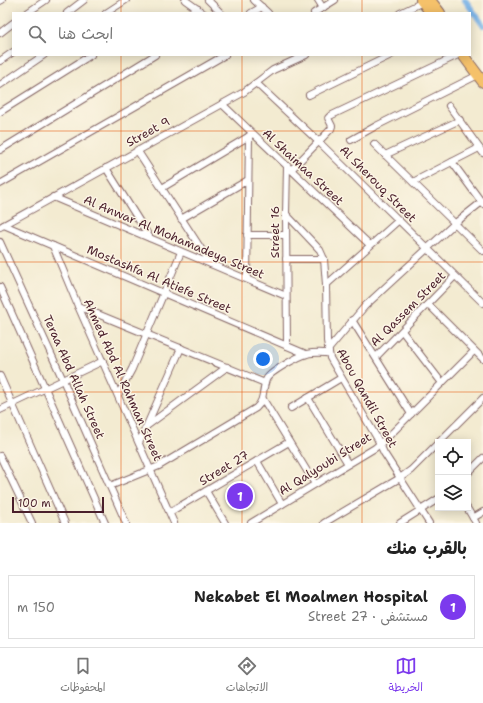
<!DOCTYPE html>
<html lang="ar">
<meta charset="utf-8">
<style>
:root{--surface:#fff;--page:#f2f2f2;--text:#222;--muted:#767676;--line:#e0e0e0;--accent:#7c3aed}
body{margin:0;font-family:"Shantell Sans","Playpen Sans Arabic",sans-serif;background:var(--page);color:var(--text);direction:rtl}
.controls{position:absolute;right:12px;bottom:12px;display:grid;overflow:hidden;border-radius:0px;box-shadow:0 2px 10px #0003}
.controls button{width:36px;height:36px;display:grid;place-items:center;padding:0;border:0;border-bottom:1px solid var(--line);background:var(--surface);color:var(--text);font:20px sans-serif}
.scale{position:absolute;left:12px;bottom:10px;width:92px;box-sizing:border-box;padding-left:4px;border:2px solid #4a1f2b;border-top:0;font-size:11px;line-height:14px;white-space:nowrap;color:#4a1f2b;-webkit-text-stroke:3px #fcf5e5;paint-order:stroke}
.you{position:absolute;left:263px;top:359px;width:14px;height:14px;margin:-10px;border:3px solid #fff;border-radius:50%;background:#1a73e8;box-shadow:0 0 0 6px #1a73e833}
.badge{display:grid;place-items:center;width:26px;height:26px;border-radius:50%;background:var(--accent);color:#fff;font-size:13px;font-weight:700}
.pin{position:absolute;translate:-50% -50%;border:2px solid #fff;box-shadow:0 1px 4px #0006}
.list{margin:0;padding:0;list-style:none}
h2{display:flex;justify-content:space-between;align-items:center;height:52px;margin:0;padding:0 16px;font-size:17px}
h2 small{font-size:13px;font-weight:400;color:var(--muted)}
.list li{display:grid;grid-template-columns:26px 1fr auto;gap:12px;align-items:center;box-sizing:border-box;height:64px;margin:0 8px 8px;padding:0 8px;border:1px solid var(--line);border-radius:0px}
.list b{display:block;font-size:15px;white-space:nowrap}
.list p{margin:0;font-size:13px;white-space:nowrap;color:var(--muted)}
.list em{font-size:13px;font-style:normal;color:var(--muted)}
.icon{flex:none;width:22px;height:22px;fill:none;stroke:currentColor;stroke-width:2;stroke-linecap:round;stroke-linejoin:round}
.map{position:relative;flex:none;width:483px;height:523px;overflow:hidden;direction:ltr}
.search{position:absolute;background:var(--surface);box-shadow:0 2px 10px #0003;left:12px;right:12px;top:12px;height:44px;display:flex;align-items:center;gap:10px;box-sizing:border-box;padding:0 14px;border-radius:0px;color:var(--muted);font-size:15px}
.sheet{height:124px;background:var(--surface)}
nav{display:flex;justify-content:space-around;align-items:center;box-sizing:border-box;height:56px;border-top:1px solid var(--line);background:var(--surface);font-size:11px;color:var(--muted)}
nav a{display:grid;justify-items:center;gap:2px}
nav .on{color:var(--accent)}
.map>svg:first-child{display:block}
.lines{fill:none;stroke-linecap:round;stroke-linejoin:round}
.canal{stroke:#76b1e7;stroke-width:6}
.minor-casing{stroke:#856665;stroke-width:8}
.trunk-casing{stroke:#856665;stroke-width:12}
.minor{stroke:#fff;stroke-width:6}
.trunk{stroke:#f5c16b;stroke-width:10}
.grid{fill:none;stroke:#e8590c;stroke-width:1;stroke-opacity:0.55}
.labels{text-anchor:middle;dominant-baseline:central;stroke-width:3;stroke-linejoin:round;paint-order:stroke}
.street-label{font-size:12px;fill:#4a1f2b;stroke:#fcf5e5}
</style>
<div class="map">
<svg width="483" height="523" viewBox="0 0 483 523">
<rect width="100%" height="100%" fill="#fcf5e5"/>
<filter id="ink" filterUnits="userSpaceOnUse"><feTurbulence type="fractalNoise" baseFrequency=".025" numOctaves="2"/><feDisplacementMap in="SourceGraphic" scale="8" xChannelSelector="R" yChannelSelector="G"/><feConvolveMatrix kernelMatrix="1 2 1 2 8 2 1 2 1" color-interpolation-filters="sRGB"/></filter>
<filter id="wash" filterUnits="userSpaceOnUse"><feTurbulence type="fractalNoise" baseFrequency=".012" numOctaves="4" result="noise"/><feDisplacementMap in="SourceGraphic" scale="16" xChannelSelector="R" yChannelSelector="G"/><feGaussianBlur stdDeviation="0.9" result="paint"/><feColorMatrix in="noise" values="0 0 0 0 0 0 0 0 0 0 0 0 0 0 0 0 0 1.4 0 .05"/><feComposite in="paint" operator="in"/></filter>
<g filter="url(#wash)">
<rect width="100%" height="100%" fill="#f3ebd1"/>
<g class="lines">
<polyline class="canal" points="465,0 483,25"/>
</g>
</g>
<g filter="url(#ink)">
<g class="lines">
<g class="minor-casing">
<g id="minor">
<polyline points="185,0 203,13"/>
<polyline points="208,0 221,13"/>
<polyline points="254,0 268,13"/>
<polyline points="318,0 323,8"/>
<polyline points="0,1 2,0"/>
<polyline points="27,13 46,0"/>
<polyline points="67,13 84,0"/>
<polyline points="106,13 126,0"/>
<polyline points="190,13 198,9"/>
<polyline points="251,13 262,7"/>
<polyline points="314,13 335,0"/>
<polyline points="400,13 423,2"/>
<polyline points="0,33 13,23"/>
<polyline points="0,61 13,52"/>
<polyline points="256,83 319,142 483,303"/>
<polyline points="0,85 44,55"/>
<polyline points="309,95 391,55"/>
<polyline points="222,104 370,245"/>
<polyline points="449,106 483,153"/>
<polyline points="0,112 91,55"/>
<polyline points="351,140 376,126 478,75"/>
<polyline points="374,144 483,251"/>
<polyline points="0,150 155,55"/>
<polyline points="137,150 211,264"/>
<polyline points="385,155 460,120"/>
<polyline points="452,162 483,204"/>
<polyline points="106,168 150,238"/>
<polyline points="291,170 331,129 332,126 328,118 330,116 458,55"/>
<polyline points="413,182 479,148"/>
<polyline points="0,184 225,55"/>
<polyline points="162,188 251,135"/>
<polyline points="53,197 286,296"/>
<polyline points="286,214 320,250 324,259 326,285 327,341 330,358 377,438 384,453 429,523"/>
<polyline points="181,219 248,180"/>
<polyline points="4,225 306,354"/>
<polyline points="0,227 244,92 273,70 306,55"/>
<polyline points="247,235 286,235"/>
<polyline points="0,242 63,380 126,523"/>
<polyline points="53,246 78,306 174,523"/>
<polyline points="286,259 324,259"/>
<polyline points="247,279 249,136"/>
<polyline points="326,285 399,220"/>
<polyline points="0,287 105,523"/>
<polyline points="428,304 483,359"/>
<polyline points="78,306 265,383"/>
<polyline points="352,320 411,414"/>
<polyline points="402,331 442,383"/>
<polyline points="287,346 286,214 287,166"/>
<polyline points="328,350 365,306 454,224 483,201"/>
<polyline points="376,357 455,276"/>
<polyline points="0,376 65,523"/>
<polyline points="118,395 132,369 181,252"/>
<polyline points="308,398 348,464"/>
<polyline points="263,399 315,484"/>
<polyline points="291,408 341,378"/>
<polyline points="0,410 103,361"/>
<polyline points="148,425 227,367"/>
<polyline points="439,442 483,398"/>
<polyline points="139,443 181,348"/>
<polyline points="0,456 32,523"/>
<polyline points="257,461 282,504"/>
<polyline points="468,473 483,458"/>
<path d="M 110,486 L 159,466 L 256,408 C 265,400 262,390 266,380 C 269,372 299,356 307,354 C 314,352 322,353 329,353"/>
<polyline points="206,491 225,523"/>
<polyline points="467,508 476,523"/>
<polyline points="170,512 289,442"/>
<polyline points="473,518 483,512"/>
<polyline points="251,523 375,448 390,435 474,351"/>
<polyline points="324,523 400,478 411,470 438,443"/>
<polyline points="400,523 438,499"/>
</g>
</g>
<g class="trunk-casing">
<g id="trunk">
<polyline points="421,0 431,13"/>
<polyline points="430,0 440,13"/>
<polyline points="463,55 483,82"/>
</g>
</g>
<use href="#minor" class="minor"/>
<use href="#trunk" class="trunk"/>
</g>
</g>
<path class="grid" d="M 121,0 L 121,13M 242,0 L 242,13M 362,0 L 362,13M 121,55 L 121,523M 242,55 L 242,523M 362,55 L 362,523M 0,131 L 483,131M 0,262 L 483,262M 0,392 L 483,392"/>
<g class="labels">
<g class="street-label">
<text transform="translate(148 132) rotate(-29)">Street 9</text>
<text transform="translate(303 167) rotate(43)">Al Shaimaa Street</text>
<text transform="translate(378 184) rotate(45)">Al Sherouq Street</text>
<text transform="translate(275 232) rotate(-90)">Street 16</text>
<text transform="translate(174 237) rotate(23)">Al Anwar Al Mohamadeya Street</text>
<text transform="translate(159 279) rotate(23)">Mostashfa Al Atiefe Street</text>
<text transform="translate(408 309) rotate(-45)">Al Qassem Street</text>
<text transform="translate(74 377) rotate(66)">Teraa Abd Allah Street</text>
<text transform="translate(123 380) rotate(66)">Ahmed Abd Al Rahman Street</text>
<text transform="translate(367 398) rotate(61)">Abou Qandil Street</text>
<text transform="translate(325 464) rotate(-32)">Al Qalyoubi Street</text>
<text transform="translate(224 468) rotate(-31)">Street 27</text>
</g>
</g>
</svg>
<div class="controls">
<button><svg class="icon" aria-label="locate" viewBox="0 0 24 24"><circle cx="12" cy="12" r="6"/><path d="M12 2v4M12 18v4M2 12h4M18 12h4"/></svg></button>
<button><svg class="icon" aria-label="layers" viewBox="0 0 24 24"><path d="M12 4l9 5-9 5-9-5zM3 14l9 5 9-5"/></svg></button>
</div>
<div class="scale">100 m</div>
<div class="you"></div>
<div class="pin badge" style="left:240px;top:496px">1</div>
<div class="search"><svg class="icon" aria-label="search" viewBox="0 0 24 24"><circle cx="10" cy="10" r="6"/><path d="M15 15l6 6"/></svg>ابحث هنا</div>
</div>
<section class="sheet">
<h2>بالقرب منك<small></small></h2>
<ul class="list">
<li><span class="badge">1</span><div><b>Nekabet El Moalmen Hospital</b><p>مستشفى · Street 27</p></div><em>150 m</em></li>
</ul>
</section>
<nav>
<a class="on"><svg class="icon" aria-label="map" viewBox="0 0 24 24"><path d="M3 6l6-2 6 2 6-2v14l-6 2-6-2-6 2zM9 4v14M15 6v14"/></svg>الخريطة</a>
<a><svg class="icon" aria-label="directions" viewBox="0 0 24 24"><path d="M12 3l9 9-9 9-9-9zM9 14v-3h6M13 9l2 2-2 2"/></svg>الاتجاهات</a>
<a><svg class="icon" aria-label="saved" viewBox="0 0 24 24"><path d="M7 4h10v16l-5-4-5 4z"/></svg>المحفوظات</a>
</nav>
